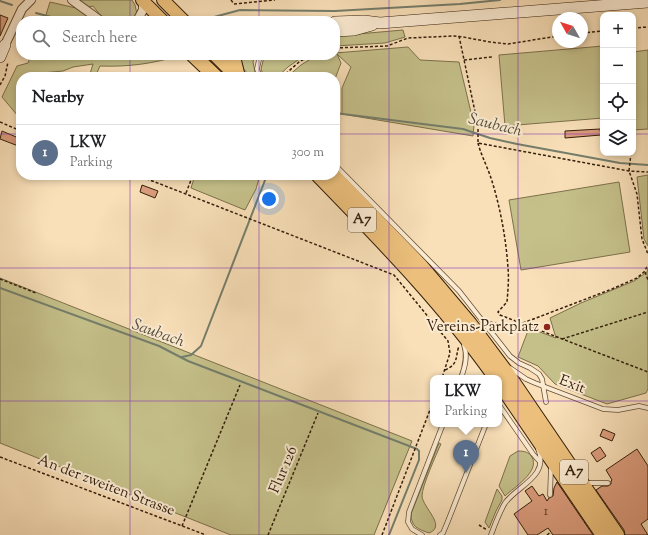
<!DOCTYPE html>
<meta charset="utf-8">
<style>
:root{--surface:#fff;--page:#f2f2f2;--text:#202124;--muted:#757577;--line:#e0e0e0;--accent:#8f2418}
body{margin:0;font-family:"Sorts Mill Goudy",serif;background:var(--page);color:var(--text)}
.controls{position:absolute;right:12px;top:12px;display:grid;overflow:hidden;border-radius:8px;box-shadow:0 2px 6px #0003}
.controls button{width:36px;height:36px;display:grid;place-items:center;padding:0;border:0;border-bottom:1px solid var(--line);background:var(--surface);color:var(--text);font:20px sans-serif}
.compass{position:absolute;left:552px;top:12px;width:36px;height:36px;border-radius:50%;background:var(--surface);box-shadow:0 2px 6px #0003;rotate:309deg}
.you{position:absolute;left:269px;top:199px;width:14px;height:14px;margin:-10px;border:3px solid #fff;border-radius:50%;background:#1a73e8;box-shadow:0 0 0 6px #1a73e833}
.badge{display:grid;place-items:center;width:26px;height:26px;border-radius:50%;background:var(--accent);color:#fff;font-size:13px;font-weight:700}
.pin{position:absolute;translate:-50% -33px;filter:drop-shadow(0 1px 2px #0008)}
.pin::after{content:'';position:absolute;top:21px;width:14px;height:12px;background:inherit;clip-path:polygon(0 0,100% 0,50% 100%)}
.popup{position:absolute;left:430px;top:375px;width:72px;height:52px;box-sizing:border-box;display:grid;place-content:center;border-radius:8px;background:var(--surface);filter:drop-shadow(0 1px 3px #0005);font-size:13px;white-space:nowrap;color:var(--muted)}
.popup b{font-size:15px;color:var(--text)}
.popup::after{content:'';position:absolute;left:50%;top:100%;margin-left:-8px;border:8px solid transparent;border-top-color:var(--surface)}
.list{margin:0;padding:0;list-style:none}
h2{display:flex;justify-content:space-between;align-items:center;height:52px;margin:0;padding:0 16px;font-size:17px}
h2 small{font-size:13px;font-weight:400;color:var(--muted)}
.list li{display:grid;grid-template-columns:26px 1fr auto;gap:12px;align-items:center;box-sizing:border-box;height:56px;padding:0 16px;border-top:1px solid var(--line)}
.list b{display:block;font-size:15px;white-space:nowrap}
.list p{margin:0;font-size:13px;white-space:nowrap;color:var(--muted)}
.list em{font-size:13px;font-style:normal;color:var(--muted)}
.icon{flex:none;width:22px;height:22px;fill:none;stroke:currentColor;stroke-width:2;stroke-linecap:round;stroke-linejoin:round}
.map{position:relative;flex:none;width:648px;height:535px;overflow:hidden}
.search{position:absolute;background:var(--surface);box-shadow:0 2px 6px #0003;left:16px;top:16px;width:324px;height:44px;display:flex;align-items:center;gap:10px;box-sizing:border-box;padding:0 14px;border-radius:16px;color:var(--muted);font-size:15px}
.panel{position:absolute;background:var(--surface);box-shadow:0 2px 6px #0003;left:16px;top:72px;width:324px;height:108px;border-radius:16px}
.map>svg:first-child{display:block}
.green{fill:#c5c08a;stroke:#7c704a}
.lines{fill:none;stroke-linecap:round;stroke-linejoin:round}
.stream{stroke:#747e6c;stroke-width:2}
.building{fill:#dd9d7e;stroke:#341f0b}
.lane-casing{stroke:#654f36;stroke-width:5.5}
.street-casing{stroke:#654f36;stroke-width:10}
.secondary-casing{stroke:#341f0b;stroke-width:12}
.primary-casing{stroke:#341f0b;stroke-width:14}
.highway-casing{stroke:#341f0b;stroke-width:16}
.path{stroke:#341f0b;stroke-width:1.5;stroke-dasharray:3 2;stroke-linecap:butt}
.lane{stroke:#fbebd2;stroke-width:4}
.street{stroke:#fbebd2;stroke-width:8}
.secondary{stroke:#fbebd2;stroke-width:11}
.primary{stroke:#ecc07c;stroke-width:12}
.highway{stroke:#ecc07c;stroke-width:14}
.grid{fill:none;stroke:#7b2cbf;stroke-width:1;stroke-opacity:0.55}
.poi-dot{fill:#8f2418;stroke:#fbebd2;stroke-width:1.5}
.labels{text-anchor:middle;dominant-baseline:central;stroke-width:4;stroke-linejoin:round;paint-order:stroke}
.number-label{font-size:13px;fill:#5e3e28}
.shield{fill:#fbebd2;stroke:#705c47;stroke-width:1}
.shield-label{font-size:14px;font-weight:bold;fill:#341f0b}
.poi-label{font-size:15px;fill:#341f0b;stroke:#fbebd2;text-anchor:end}
.street-label{font-size:15px;fill:#341f0b;stroke:#fbebd2}
.water-label{font-size:16px;font-style:italic;fill:#544e3c;stroke:#fbebd2}
</style>
<div class="map">
<svg width="648" height="535" viewBox="0 0 648 535">
<rect width="100%" height="100%" fill="#f9e0b9"/>
<filter id="stains"><feTurbulence type="fractalNoise" baseFrequency=".005" numOctaves="4"/><feColorMatrix values="0 0 0 0 .2 0 0 0 0 .09 0 0 0 0 .02 0 0 0 .5 -.17"/></filter>
<radialGradient id="worn" r=".72"><stop offset=".6" stop-color="#630" stop-opacity="0"/><stop offset="1" stop-color="#630" stop-opacity=".3"/></radialGradient>
<g class="green">
<path d="M 79,0 L 132,0 L 135,5 L 137,14 L 132,21 C 122,21 109,24 101,16 C 98,13 96,9 93,6 L 89,7 Z"/>
<polygon points="50,2 76,8 93,21 44,21"/>
<polygon points="403,30 405,37 385,43 335,46 335,36"/>
<polygon points="603,46 603,118 505,126 499,55"/>
<polygon points="408,47 420,60 459,62 474,125 473,136 342,114 342,88 351,67 337,54 341,63 335,79 335,77 287,77 301,65 314,57 319,55 335,55 335,53"/>
<polygon points="648,50 648,129 633,130 633,52"/>
<path d="M 31,55 L 180,55 C 154,64 127,67 100,66 L 95,77 L 89,77 L 93,64 L 73,67 L 63,71 L 42,73 L 40,77 L 21,77 L 21,113 L 18,116 L 2,97 L 17,66 L 28,63 Z"/>
<polygon points="239,55 255,55 253,62 256,77 251,77 239,64"/>
<polygon points="277,55 305,55 288,67 277,77 264,77 261,69 264,57 269,59"/>
<polygon points="195,175 260,175 256,189 245,210 191,188"/>
<polygon points="648,175 648,246 644,239 637,177"/>
<polygon points="619,182 630,252 521,270 509,200"/>
<polygon points="648,268 648,389 646,393 607,404 555,384 538,366 518,357 529,328 556,338 550,318 581,303 634,281 647,272"/>
<polygon points="0,278 412,441 374,535 231,535 0,443"/>
<path d="M 439,443 L 441,444 C 436,455 422,486 422,496 C 423,508 447,526 429,533 C 418,529 411,527 411,514 Z"/>
<path d="M 518,451 C 524,451 529,452 532,457 C 540,472 514,487 505,496 L 499,486 L 510,456 Z"/>
<polygon points="497,489 502,496 502,500 496,511 489,528 485,522"/>
</g>
<g class="lines">
<g class="stream">
<polyline points="0,1 12,5"/>
<polyline points="36,13 66,21"/>
<polyline points="203,20 240,10 335,11 460,4 500,0"/>
<polyline points="335,113 463,129 490,138 517,144 620,163 648,165"/>
<polyline points="0,288 159,346 188,361 417,449 419,451 419,460 389,535"/>
<polyline points="182,357 191,355 201,346 267,175"/>
</g>
</g>
<g class="building">
<polygon points="0,15 8,18 0,36"/>
<polygon points="600,129 601,135 565,138 565,131"/>
<polygon points="2,131 21,139 21,147 0,139"/>
<polygon points="142,185 158,191 155,198 140,192"/>
<polygon points="603,429 615,434 612,441 600,436"/>
<polygon points="600,447 606,456 597,462 591,453"/>
<polygon points="637,449 648,466 648,519 641,524 648,535 625,535 624,530 596,490 602,486 608,486 611,484 611,481 612,480 606,470"/>
<polygon points="557,482 593,535 553,535 548,528 537,535 528,535 514,514 532,501 525,491 532,486 539,496 543,494 547,501 549,498 553,496 554,488"/>
</g>
<g class="lines">
<g class="lane-casing">
<g id="lane">
<polyline points="260,77 257,69 260,55"/>
<polyline points="335,165 459,291 510,356 519,363 530,368 539,374 542,379 546,402"/>
<polyline points="510,368 526,379 535,383 603,409 618,410 639,406 648,408"/>
<path d="M 461,378 C 465,367 468,356 464,345"/>
<polyline points="499,405 533,454 540,462"/>
<polyline points="586,483 608,483"/>
<polyline points="550,495 551,467"/>
<polyline points="422,535 412,529 408,522 409,512 443,424"/>
<polyline points="440,535 443,533 448,521 486,424"/>
<path d="M 491,535 C 495,524 499,513 505,503 C 517,486 550,476 538,449"/>
</g>
</g>
<g class="street-casing">
<g id="street">
<polyline points="72,0 101,21"/>
<polyline points="137,21 143,10 143,0"/>
<polyline points="5,45 22,9 31,0"/>
</g>
</g>
<g class="secondary-casing">
<g id="secondary">
<polyline points="335,22 364,21 380,23 648,2"/>
<polyline points="335,31 354,30 372,25"/>
<polyline points="0,57 5,45"/>
</g>
</g>
<g class="primary-casing">
<g id="primary">
<polyline points="142,0 163,21"/>
<polyline points="163,0 184,21"/>
</g>
</g>
<g class="highway-casing">
<g id="highway">
<polyline points="193,55 216,77"/>
<polyline points="216,55 238,77"/>
<polyline points="234,55 234,61 238,77"/>
<path d="M 318,175 C 381,240 444,304 496,378"/>
<polyline points="333,175 420,265 470,324 506,372 617,535"/>
<polyline points="499,382 603,535"/>
</g>
</g>
<g class="path">
<polyline points="231,0 234,4 275,0"/>
<polyline points="633,28 648,27"/>
<polyline points="582,33 603,31"/>
<polyline points="459,36 478,126 478,143 629,171 648,172"/>
<polyline points="335,48 387,46 408,38 454,36 463,37 490,42 508,44 558,36"/>
<polyline points="464,60 492,57"/>
<polyline points="282,77 299,62 311,55"/>
<polyline points="0,85 5,76 8,62"/>
<polyline points="0,122 21,131"/>
<path d="M 478,143 C 481,155 487,166 491,178 C 500,206 506,238 508,268 C 509,279 508,290 507,302 L 498,312 L 500,315 L 648,372"/>
<polyline points="631,153 629,171 637,194 642,239 648,254"/>
<polyline points="137,175 394,275 448,341 450,353 442,378"/>
<polyline points="186,193 193,175"/>
<polyline points="645,272 648,280"/>
<polyline points="0,279 36,293"/>
<polyline points="490,322 516,328 523,323 612,289 637,278 644,272 648,265"/>
<polyline points="562,339 648,312"/>
<path d="M 445,370 C 459,364 455,357 459,346"/>
<polyline points="0,457 206,535"/>
<polyline points="479,525 487,530"/>
<polyline points="182,526 240,385"/>
<polyline points="268,535 318,413"/>
<polyline points="382,535 433,402"/>
<polyline points="547,535 551,532"/>
</g>
<use href="#lane" class="lane"/>
<use href="#street" class="street"/>
<use href="#secondary" class="secondary"/>
<use href="#primary" class="primary"/>
<use href="#highway" class="highway"/>
</g>
<path class="grid" d="M 130,0 L 130,21M 259,0 L 259,21M 389,0 L 389,535M 518,0 L 518,535M 130,55 L 130,77M 259,55 L 259,77M 0,134 L 21,134M 335,134 L 603,134M 633,134 L 648,134M 130,175 L 130,535M 259,175 L 259,535M 0,268 L 648,268M 0,401 L 648,401"/>
<circle class="poi-dot" cx="547" cy="327" r="4"/>
<g class="labels">
<g class="number-label">
<text x="546" y="512">1</text>
</g>
<g class="shield">
<rect x="348" y="208" width="28" height="24" rx="3"/>
<rect x="560" y="460" width="28" height="24" rx="3"/>
</g>
<g class="shield-label">
<text x="362" y="220">A7</text>
<text x="574" y="472">A7</text>
</g>
<g class="poi-label">
<text x="539" y="327">Vereins-Parkplatz</text>
</g>
<g class="street-label">
<text transform="translate(572 385) rotate(21)">Exit</text>
<text transform="translate(284 470) rotate(-67)">Flur 126</text>
<text transform="translate(106 486) rotate(21)">An der zweiten Strasse</text>
</g>
<g class="water-label">
<text transform="translate(495 126) rotate(14)">Saubach</text>
<text transform="translate(158 334) rotate(20)">Saubach</text>
</g>
</g>
<rect width="100%" height="100%" filter="url(#stains)"/>
<rect width="100%" height="100%" fill="url(#worn)"/>
</svg>
<div class="controls">
<button>+</button>
<button>−</button>
<button><svg class="icon" aria-label="locate" viewBox="0 0 24 24"><circle cx="12" cy="12" r="6"/><path d="M12 2v4M12 18v4M2 12h4M18 12h4"/></svg></button>
<button><svg class="icon" aria-label="layers" viewBox="0 0 24 24"><path d="M12 4l9 5-9 5-9-5zM3 14l9 5 9-5"/></svg></button>
</div>
<svg class="compass" viewBox="-18 -18 36 36"><path d="M0-13l5 13h-10z" fill="#e53935"/><path d="M0 13l5-13h-10z" fill="#757577"/></svg>
<div class="you"></div>
<div class="pin badge" style="left:466px;top:473px;background:#5c6f8a">1</div>
<div class="popup"><b>LKW</b>Parking</div>
<div class="search"><svg class="icon" aria-label="search" viewBox="0 0 24 24"><circle cx="10" cy="10" r="6"/><path d="M15 15l6 6"/></svg>Search here</div>
<section class="panel">
<h2>Nearby<small></small></h2>
<ul class="list">
<li><span class="badge" style="background:#5c6f8a">1</span><div><b>LKW</b><p>Parking</p></div><em>300 m</em></li>
</ul>
</section>
</div>
